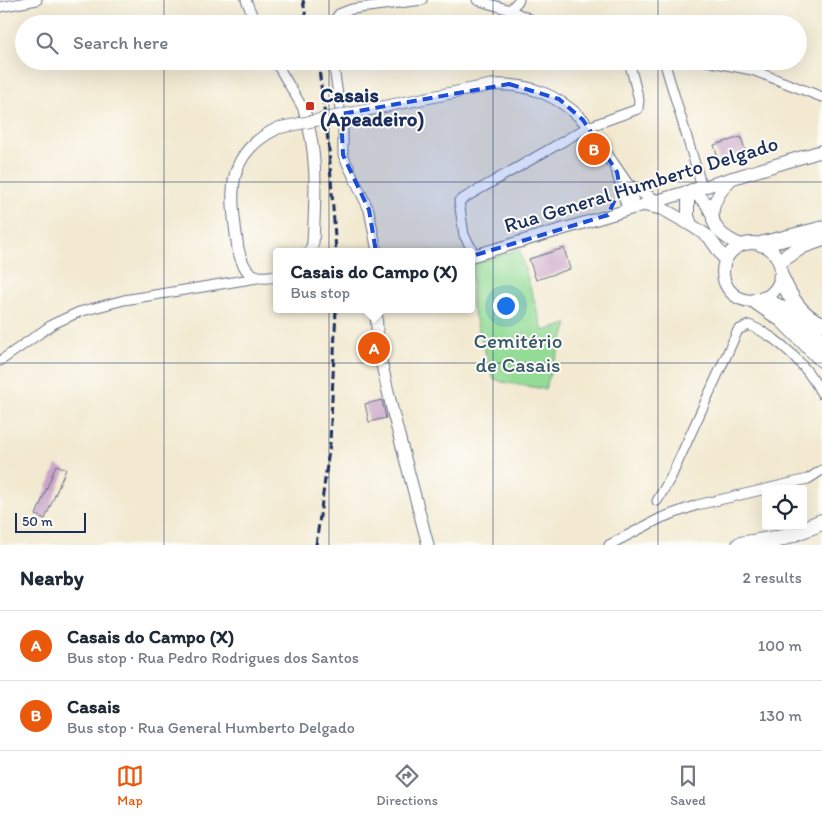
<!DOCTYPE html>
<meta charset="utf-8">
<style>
:root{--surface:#fff;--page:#f6f6f7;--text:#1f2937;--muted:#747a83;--line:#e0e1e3;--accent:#ea580c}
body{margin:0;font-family:Itim,sans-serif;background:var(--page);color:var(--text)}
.controls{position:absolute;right:15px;bottom:15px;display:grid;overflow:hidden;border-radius:5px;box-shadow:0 5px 20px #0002}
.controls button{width:45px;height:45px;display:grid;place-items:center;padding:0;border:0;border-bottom:1px solid var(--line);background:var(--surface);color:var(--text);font:25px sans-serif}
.scale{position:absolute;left:15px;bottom:12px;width:71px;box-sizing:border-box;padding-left:5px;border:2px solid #1b2f5e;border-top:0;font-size:14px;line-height:18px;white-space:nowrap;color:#1b2f5e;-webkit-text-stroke:4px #fdfcf7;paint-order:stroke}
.you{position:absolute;left:505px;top:305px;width:18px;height:18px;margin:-12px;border:4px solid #fff;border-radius:50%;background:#1a73e8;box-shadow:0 0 0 8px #1a73e833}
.badge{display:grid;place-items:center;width:32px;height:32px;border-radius:50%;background:var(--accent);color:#fff;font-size:16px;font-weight:700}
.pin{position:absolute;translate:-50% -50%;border:2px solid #fff;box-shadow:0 1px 5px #0006}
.popup{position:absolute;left:273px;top:248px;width:202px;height:65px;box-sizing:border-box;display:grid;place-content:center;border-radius:5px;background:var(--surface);filter:drop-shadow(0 1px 4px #0005);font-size:16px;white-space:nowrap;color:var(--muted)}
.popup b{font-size:19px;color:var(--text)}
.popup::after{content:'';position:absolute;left:50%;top:100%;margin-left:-10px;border:10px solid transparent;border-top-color:var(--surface)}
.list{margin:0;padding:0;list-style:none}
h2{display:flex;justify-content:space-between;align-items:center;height:65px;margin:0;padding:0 20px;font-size:21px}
h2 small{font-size:16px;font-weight:400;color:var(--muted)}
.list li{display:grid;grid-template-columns:32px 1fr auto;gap:15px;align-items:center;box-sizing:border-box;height:70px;padding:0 20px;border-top:1px solid var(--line)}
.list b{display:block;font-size:19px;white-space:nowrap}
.list p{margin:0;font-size:16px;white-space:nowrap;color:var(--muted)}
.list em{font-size:16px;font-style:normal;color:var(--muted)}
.icon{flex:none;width:28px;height:28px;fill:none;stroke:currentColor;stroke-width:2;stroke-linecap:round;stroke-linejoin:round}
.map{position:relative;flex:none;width:822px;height:545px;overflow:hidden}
.search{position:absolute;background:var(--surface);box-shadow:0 5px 20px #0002;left:15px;right:15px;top:15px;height:55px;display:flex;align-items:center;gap:12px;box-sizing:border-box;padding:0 18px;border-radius:28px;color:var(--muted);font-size:19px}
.sheet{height:205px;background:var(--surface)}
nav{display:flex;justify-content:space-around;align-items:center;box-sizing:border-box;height:70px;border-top:1px solid var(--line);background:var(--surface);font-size:14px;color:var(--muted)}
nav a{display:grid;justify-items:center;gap:2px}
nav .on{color:var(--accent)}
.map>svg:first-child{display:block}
.green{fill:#93db96;stroke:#57857a}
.building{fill:#c9a4c7}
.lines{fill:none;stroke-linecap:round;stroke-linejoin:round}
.minor-casing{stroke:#667086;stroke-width:11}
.tertiary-casing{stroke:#667086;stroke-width:13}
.secondary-casing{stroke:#667086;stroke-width:14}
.trunk-casing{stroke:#667086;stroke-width:17}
.motorway-casing{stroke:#667086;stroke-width:18}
.minor{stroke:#fff;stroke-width:9}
.tertiary{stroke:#fff;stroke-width:11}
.secondary{stroke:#fff;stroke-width:12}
.trunk{stroke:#fff;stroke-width:15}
.motorway{stroke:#fff;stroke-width:16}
.rail{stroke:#1b2f5e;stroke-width:3;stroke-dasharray:8 4;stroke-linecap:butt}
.tertiary-bridge-casing{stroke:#667086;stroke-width:13;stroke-linecap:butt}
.tertiary-bridge{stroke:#fff;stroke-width:11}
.marked{fill:#1d4ed8;fill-opacity:0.2;stroke:#1d4ed8;stroke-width:4;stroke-dasharray:10 6;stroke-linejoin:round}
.grid{fill:none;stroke:#1b2f5e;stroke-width:1;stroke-opacity:0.55}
.poi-dot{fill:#c8321e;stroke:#fdfcf7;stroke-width:2}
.labels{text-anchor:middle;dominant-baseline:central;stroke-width:4;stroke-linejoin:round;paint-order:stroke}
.poi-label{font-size:21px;font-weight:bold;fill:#1b2f5e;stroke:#fdfcf7;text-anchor:start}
.street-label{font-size:21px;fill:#1b2f5e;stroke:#fdfcf7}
.park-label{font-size:21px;fill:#395a6c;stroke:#fdfcf7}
</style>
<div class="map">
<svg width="822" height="545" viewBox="0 0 822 545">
<rect width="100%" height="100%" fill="#fdfcf7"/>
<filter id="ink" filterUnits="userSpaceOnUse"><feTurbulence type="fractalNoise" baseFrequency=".02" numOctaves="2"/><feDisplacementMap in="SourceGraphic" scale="10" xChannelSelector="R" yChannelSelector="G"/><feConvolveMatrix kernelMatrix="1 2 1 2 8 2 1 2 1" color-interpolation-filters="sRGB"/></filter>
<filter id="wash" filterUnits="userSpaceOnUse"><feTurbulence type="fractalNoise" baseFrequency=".0096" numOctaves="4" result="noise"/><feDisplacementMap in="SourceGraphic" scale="20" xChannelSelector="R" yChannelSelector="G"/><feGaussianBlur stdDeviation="1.12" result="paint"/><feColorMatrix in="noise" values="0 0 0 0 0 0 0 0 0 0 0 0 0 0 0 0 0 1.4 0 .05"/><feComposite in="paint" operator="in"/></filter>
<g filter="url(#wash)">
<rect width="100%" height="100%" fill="#f2e9d0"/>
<polygon class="green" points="519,249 543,331 568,324 545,389 502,382 493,378 472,307 472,264"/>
<g id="blocks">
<g class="building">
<polygon points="741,137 746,153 719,161 714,145"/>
<polygon points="564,248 570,269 536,280 529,259"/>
<polygon points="382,400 386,418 369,422 365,404"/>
<polygon points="56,465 66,469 45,519 36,515"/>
</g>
</g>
</g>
<g filter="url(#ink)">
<use href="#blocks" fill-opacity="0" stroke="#667086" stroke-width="1"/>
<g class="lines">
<g class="minor-casing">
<g id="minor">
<polyline points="246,0 256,24"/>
<polyline points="477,0 510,10 541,24"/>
<polyline points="0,7 37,0"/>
<polyline points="510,10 519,0"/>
<polyline points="331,24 339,14 352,9 422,0"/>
<polyline points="275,61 304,110"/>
<polyline points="333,61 343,129 343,155 369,210 377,252"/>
<polyline points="664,61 702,187"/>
<polyline points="706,61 752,70 822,97"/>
<polyline points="475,255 464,235 459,201 588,127 638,109 639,100 629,61"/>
<polyline points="0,361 53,324 79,312 124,300 257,278"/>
<polyline points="766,489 808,479 822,470"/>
<path d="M 657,501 L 671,477 L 738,330 L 749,325 C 780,338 806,365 822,394"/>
<polyline points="609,545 661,518 697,505 766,489"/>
</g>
</g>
<g class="tertiary-casing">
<g id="tertiary">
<path d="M 304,110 C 319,155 315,198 313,243 L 310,252"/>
<polyline points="583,120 627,184 635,207"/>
<polyline points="618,174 628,209"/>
<polyline points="628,185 657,201"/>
<path d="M 238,249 C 244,272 251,281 276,276"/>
<polyline points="472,256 644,205"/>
<polyline points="376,309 378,348 393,413 428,545"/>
</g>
</g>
<g class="secondary-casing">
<g id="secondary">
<path d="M 732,178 C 707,204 702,229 741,245"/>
<polyline points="692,190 688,201 688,216 691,225 709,237 725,260"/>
<polyline points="692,190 706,203 712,214"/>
<polyline points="644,205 822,151"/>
<polyline points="644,205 663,209 691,225"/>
<circle cx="752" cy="272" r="29"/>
</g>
</g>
<g class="trunk-casing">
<g id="trunk">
<polyline points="762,244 822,229"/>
<polyline points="780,261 802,246 822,239"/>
<path d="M 781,277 C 790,297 800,316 822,324"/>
<polyline points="764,299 792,314 822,341"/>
</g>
</g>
<g class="motorway-casing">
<g id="motorway">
<polyline points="756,301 782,319 822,359"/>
<polyline points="740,545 775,539"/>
<polyline points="764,545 822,522"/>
</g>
</g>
<use href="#minor" class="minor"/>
<use href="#tertiary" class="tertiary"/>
<use href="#secondary" class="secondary"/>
<use href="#trunk" class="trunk"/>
<use href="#motorway" class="motorway"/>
<g class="rail">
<polyline points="303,0 307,24"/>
<polyline points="318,61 329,149 336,252"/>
<polyline points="316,545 330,443 336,309"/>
</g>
<g class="tertiary-bridge-casing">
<path id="tertiary-bridge" d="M 238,249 C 231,196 222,155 278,128 L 491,85 C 528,83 556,94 583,120"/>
</g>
<use href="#tertiary-bridge" class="tertiary-bridge"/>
</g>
</g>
<path class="marked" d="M 509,84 L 559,99 L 583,120 L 617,172 L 620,188 L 608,215 L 416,273 L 395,264 L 378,264 L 369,210 L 343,155 L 341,114 Z"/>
<path class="grid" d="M 164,0 L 164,24M 329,0 L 329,24M 493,0 L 493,24M 658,0 L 658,24M 164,61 L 164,545M 329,61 L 329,545M 493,61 L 493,545M 658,61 L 658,545M 0,182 L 822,182M 0,363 L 822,363"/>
<rect class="poi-dot" x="305" y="101" width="10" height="10" rx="2.5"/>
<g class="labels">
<g class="poi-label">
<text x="320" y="94">Casais<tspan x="320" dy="24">(Apeadeiro)</tspan></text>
</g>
<g class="street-label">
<text transform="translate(641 184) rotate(-17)">Rua General Humberto Delgado</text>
</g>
<g class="park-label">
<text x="518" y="340">Cemitério<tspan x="518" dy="24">de Casais</tspan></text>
</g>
</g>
</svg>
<div class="controls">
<button><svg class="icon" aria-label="locate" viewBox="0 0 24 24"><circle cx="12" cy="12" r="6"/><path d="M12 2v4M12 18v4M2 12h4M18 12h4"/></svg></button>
</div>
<div class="scale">50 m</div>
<div class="you"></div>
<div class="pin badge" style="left:374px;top:348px">A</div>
<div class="popup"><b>Casais do Campo (X)</b>Bus stop</div>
<div class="pin badge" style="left:594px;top:149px">B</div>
<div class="search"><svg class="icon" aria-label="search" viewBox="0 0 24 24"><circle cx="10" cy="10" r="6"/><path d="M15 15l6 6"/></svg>Search here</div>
</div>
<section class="sheet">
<h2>Nearby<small>2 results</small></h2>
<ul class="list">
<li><span class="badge">A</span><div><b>Casais do Campo (X)</b><p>Bus stop · Rua Pedro Rodrigues dos Santos</p></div><em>100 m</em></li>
<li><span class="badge">B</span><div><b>Casais</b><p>Bus stop · Rua General Humberto Delgado</p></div><em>130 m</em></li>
</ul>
</section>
<nav>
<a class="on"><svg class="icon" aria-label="map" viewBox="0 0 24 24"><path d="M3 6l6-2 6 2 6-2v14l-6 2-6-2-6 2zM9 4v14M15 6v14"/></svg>Map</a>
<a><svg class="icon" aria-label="directions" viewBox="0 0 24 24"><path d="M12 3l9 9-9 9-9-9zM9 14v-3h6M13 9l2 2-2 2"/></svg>Directions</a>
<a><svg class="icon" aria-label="saved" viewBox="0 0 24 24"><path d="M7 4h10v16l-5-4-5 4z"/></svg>Saved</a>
</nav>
